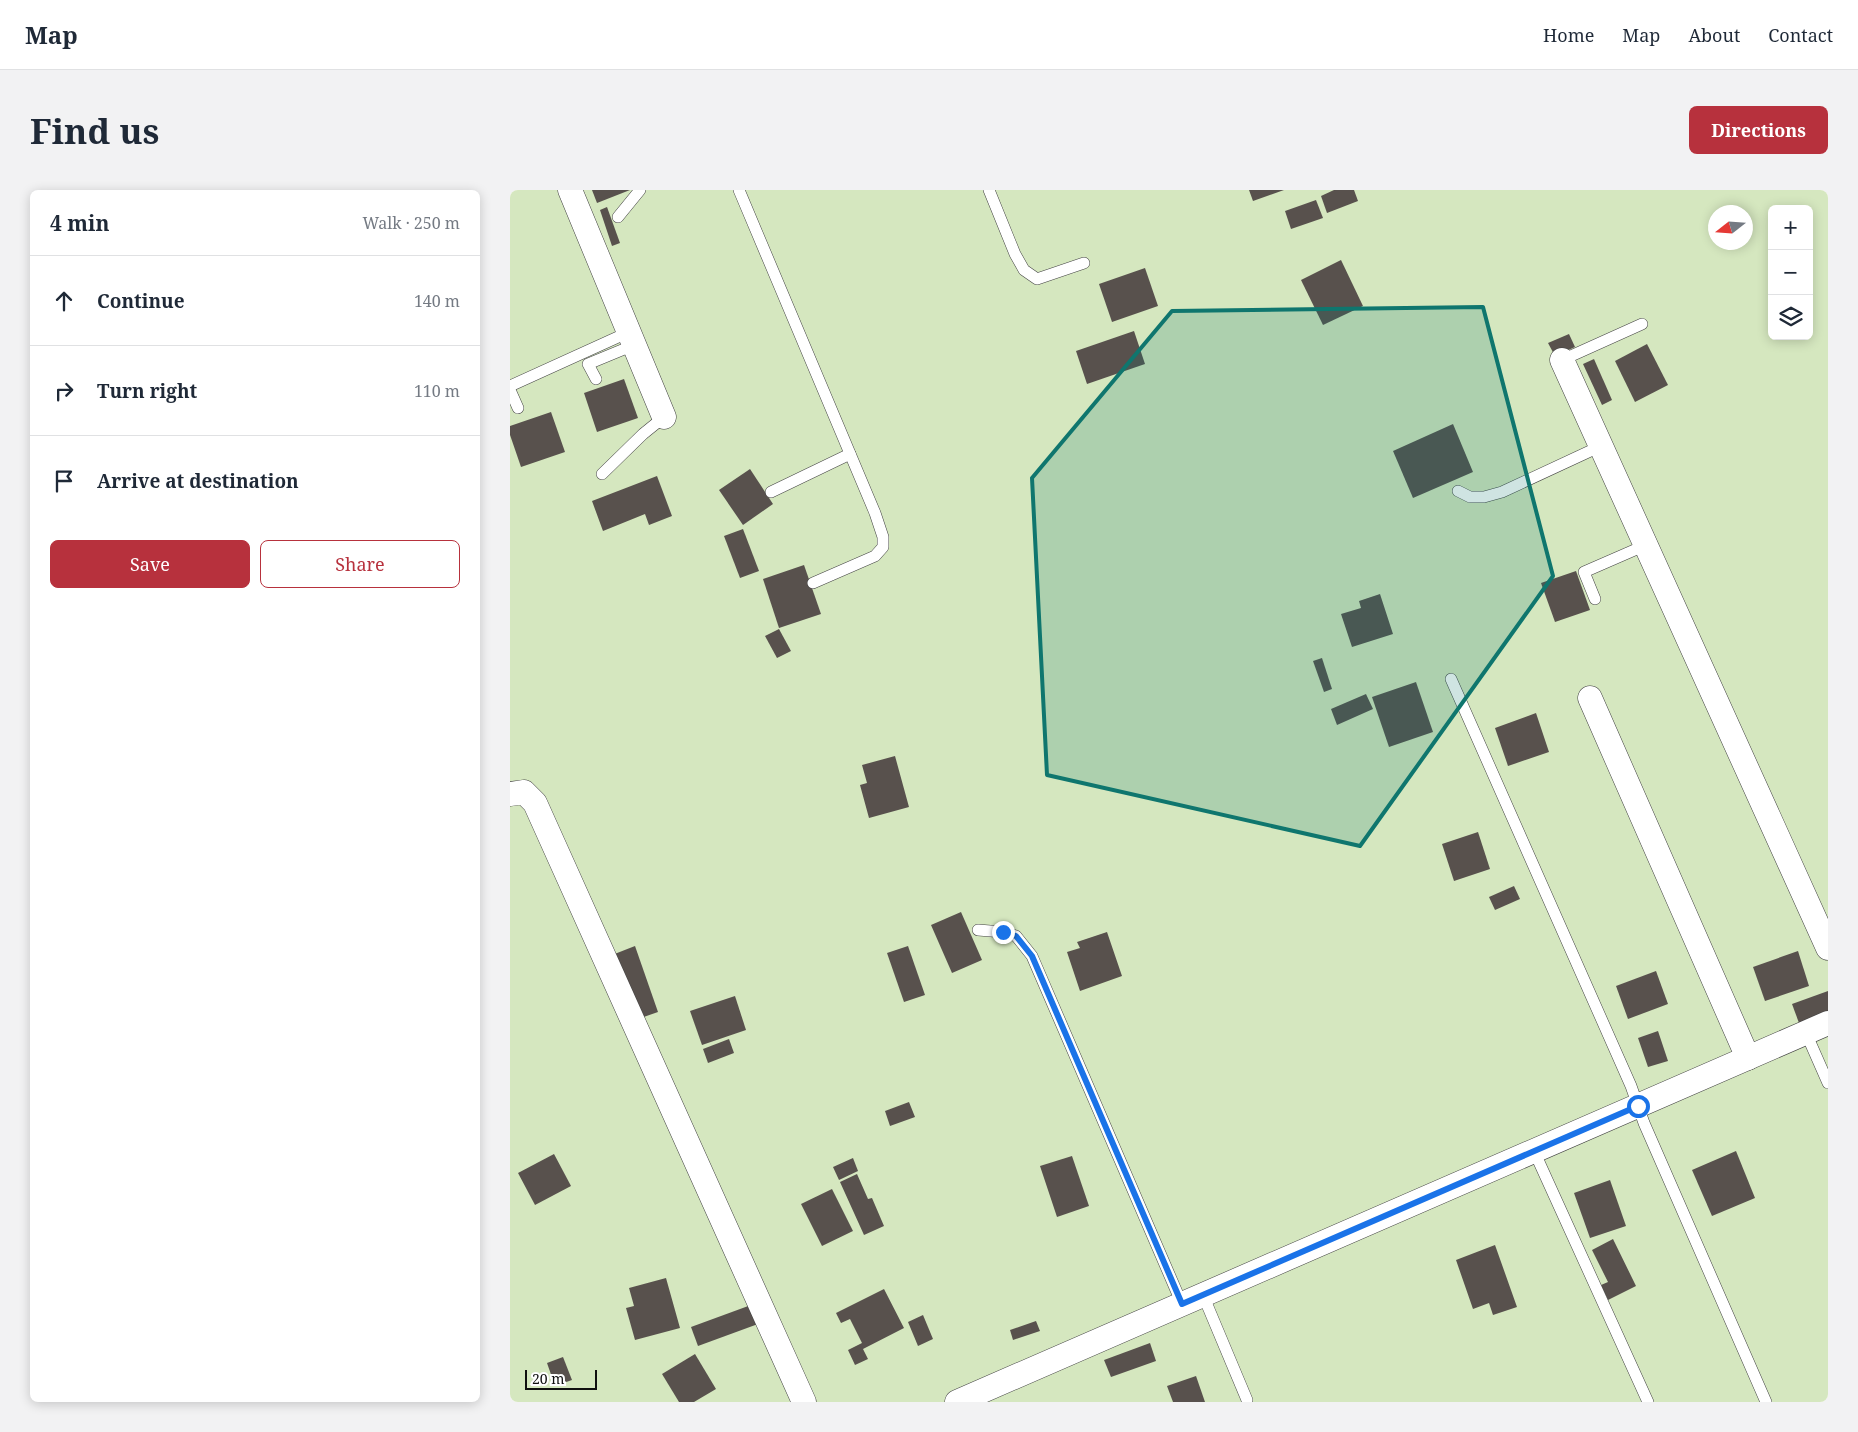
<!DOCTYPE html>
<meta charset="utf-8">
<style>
:root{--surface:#fff;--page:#f2f2f3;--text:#1f2937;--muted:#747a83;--line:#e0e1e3;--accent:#b7313d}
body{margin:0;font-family:"Noto Serif",serif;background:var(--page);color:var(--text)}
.controls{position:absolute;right:15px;top:15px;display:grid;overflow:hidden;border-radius:8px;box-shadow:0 2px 12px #0003}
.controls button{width:45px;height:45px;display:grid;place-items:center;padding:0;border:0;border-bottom:1px solid var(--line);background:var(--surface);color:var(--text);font:25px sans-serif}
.compass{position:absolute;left:1198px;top:15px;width:45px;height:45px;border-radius:50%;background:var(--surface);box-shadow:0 2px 12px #0003;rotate:253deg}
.scale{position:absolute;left:15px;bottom:12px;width:72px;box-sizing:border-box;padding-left:5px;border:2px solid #101010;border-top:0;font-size:14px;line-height:18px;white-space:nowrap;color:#101010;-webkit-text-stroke:4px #fff;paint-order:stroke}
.stop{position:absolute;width:15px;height:15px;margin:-11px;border:4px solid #1a73e8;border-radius:50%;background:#fff}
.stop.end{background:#1a73e8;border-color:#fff;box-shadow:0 1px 5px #0008}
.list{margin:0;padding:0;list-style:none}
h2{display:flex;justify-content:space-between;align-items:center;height:65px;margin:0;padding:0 20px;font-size:21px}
h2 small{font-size:16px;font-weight:400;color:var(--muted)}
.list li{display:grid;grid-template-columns:32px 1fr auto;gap:15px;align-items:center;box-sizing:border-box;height:90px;padding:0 20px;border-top:1px solid var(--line)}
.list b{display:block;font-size:19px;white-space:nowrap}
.list em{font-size:16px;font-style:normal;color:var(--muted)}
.actions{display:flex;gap:10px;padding:15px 20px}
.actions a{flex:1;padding:11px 0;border:1px solid var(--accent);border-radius:8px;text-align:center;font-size:18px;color:var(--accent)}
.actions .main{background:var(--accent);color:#fff}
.icon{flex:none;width:28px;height:28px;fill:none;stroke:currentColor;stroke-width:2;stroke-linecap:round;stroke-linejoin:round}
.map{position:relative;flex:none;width:1318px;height:1212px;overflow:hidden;border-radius:8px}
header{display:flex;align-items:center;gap:30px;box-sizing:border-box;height:70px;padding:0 25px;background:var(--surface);border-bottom:1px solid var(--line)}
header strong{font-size:24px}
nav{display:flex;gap:28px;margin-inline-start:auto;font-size:18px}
.intro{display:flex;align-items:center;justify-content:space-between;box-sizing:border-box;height:120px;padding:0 30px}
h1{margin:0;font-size:35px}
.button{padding:12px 22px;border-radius:8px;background:var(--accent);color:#fff;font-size:18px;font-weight:700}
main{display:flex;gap:30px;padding:0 30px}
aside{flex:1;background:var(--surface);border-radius:8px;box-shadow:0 2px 12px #0003}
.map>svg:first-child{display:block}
.green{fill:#d5e7bf;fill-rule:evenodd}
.building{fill:#58514d}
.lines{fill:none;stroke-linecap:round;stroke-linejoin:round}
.lane-casing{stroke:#434343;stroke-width:12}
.street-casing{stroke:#434343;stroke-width:25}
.lane{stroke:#fff;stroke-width:11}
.street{stroke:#fff;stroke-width:24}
.route{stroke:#1a73e8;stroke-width:6}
.marked{fill:#0f766e;fill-opacity:0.2;stroke:#0f766e;stroke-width:4;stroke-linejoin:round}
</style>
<header>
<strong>Map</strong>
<nav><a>Home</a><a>Map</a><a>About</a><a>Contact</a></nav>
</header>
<div class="intro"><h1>Find us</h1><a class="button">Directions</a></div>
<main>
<aside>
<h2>4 min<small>Walk · 250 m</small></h2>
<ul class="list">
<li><svg class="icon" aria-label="ahead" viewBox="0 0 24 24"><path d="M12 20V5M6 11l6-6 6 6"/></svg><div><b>Continue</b></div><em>140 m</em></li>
<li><svg class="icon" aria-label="right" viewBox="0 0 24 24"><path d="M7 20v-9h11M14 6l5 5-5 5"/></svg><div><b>Turn right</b></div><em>110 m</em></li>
<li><svg class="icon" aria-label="arrive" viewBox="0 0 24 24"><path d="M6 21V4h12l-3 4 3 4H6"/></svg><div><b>Arrive at destination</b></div></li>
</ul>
<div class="actions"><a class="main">Save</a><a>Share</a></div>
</aside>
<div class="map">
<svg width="1318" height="1212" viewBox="0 0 1318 1212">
<rect width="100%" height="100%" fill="#fefcf4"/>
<path class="green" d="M 0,0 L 1318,0 L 1318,1212 L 0,1212 ZM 1262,19 L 1299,19 L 1299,146 L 1262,146 ZM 1206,22 L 1236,22 L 1236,52 L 1206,52 Z"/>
<g class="building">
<polygon points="82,0 120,0 87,13"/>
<polygon points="739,0 774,0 743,11"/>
<polygon points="824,0 844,0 848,11 817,23 811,6"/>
<polygon points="806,10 813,28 781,39 775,21"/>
<polygon points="97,17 110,53 102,56 90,20"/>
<polygon points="831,70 853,116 813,135 791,90"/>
<polygon points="635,78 648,116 602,132 589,94"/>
<polygon points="624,141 635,174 577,194 566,161"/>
<polygon points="1059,144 1065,157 1045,166 1038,153"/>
<polygon points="1137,154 1158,195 1125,212 1105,171"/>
<polygon points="1084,169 1102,210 1092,215 1073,174"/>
<polygon points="114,189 128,228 87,242 74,203"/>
<polygon points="41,222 55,262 11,277 0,245 0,236"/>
<polygon points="943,234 963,282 903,308 883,261"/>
<polygon points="240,279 263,314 233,335 209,300"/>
<polygon points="147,286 162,326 139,335 135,324 93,341 82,311"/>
<polygon points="233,339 249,381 230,388 214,346"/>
<polygon points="294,375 311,424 269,438 253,389"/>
<polygon points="1066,381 1080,420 1045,432 1031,393"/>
<polygon points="870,404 883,444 842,457 831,424 851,418 849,411"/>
<polygon points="269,439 281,461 267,468 255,446"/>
<polygon points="812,468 822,499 814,502 803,471"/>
<polygon points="906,492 923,542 879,557 862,507"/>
<polygon points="856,504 863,519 827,535 821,519"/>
<polygon points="1026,523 1039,562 998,576 985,538"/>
<polygon points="385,566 399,617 359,628 350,595 357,593 352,575"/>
<polygon points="968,642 980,679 944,691 932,654"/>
<polygon points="1004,696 1010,709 985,720 979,707"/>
<polygon points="451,722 472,770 442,783 421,735"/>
<polygon points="597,742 612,786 570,801 557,762 570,758 567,752"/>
<polygon points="125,756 148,822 125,830 102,765"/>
<polygon points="398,756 415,805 394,812 377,763"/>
<polygon points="1288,761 1299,796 1255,811 1243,777"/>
<polygon points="1146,781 1158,814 1118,829 1106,796"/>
<polygon points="1318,801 1318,823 1289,833 1282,814"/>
<polygon points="225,806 236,840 192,855 180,821"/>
<polygon points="1148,841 1158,871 1138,877 1128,848"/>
<polygon points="219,849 224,863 198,873 193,859"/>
<polygon points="399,912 405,927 380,936 375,921"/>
<polygon points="1226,961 1245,1008 1202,1026 1182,980"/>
<polygon points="44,964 61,996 25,1015 8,983"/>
<polygon points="562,966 579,1016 547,1027 530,976"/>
<polygon points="343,968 348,981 329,990 323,977"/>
<polygon points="347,984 358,1009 362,1008 374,1036 354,1045 330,992"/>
<polygon points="1100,990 1116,1036 1080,1048 1064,1003"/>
<polygon points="322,999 343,1041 312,1056 291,1014"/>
<polygon points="1103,1049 1126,1096 1098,1110 1091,1095 1098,1092 1082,1060"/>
<polygon points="985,1055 1007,1117 983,1125 979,1113 963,1119 946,1070"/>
<polygon points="156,1088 170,1138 125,1150 116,1118 124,1116 119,1098"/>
<polygon points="374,1099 394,1138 353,1159 358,1169 345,1175 338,1160 352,1153 340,1129 331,1133 326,1123"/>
<polygon points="241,1115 248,1134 188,1156 181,1137"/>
<polygon points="413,1125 423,1149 408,1156 398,1132"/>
<polygon points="526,1131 530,1141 503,1150 500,1140"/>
<polygon points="640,1153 646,1171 601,1187 594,1170"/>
<polygon points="185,1164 206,1199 184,1212 169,1212 152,1184"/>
<polygon points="53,1167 62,1190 45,1196 37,1173"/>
<polygon points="686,1186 695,1212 663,1212 657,1196"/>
</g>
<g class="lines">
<g class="lane-casing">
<g id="lane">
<polyline points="229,0 365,323 373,347 373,357 365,366 303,393"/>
<polyline points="479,0 505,64 514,80 527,89 574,73"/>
<polyline points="108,27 130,0"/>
<polyline points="1052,170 1132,134"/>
<polyline points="86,189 78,174 124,155"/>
<polyline points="0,196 119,142"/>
<polyline points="0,200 8,218"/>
<polyline points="92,284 133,244 154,227"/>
<polyline points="948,301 960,307 974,307 992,302 1091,256"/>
<polyline points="261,302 340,264"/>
<polyline points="1085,409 1074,382 1136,355"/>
<polyline points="941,489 1121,896 1134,933 1256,1212"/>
<polyline points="468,740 493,742 506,746 522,766 672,1114"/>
<polyline points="1296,843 1318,893"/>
<polyline points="1024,961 1138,1212"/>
<polyline points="693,1105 737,1210"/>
</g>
</g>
<g class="street-casing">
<g id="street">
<polyline points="60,0 154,227"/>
<polyline points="1052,170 1318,758"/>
<polyline points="1080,508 1238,868"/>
<polyline points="0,604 14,602 25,613 294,1212"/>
<polyline points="447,1212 1318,833"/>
</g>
</g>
<use href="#lane" class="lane"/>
<use href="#street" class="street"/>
</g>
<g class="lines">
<polyline class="route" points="493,742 506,746 522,766 672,1114 1128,916"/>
</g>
<path class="marked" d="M 973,117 L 1043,386 L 850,656 L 537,585 L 522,288 L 662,121 Z"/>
</svg>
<div class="controls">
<button>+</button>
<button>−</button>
<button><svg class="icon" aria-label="layers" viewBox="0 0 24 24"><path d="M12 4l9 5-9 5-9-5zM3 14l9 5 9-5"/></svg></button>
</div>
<svg class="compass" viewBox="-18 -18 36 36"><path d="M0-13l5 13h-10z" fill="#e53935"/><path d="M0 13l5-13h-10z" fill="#747a83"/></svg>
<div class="scale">20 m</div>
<div class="stop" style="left:1128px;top:916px"></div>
<div class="stop end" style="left:493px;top:742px"></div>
</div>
</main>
